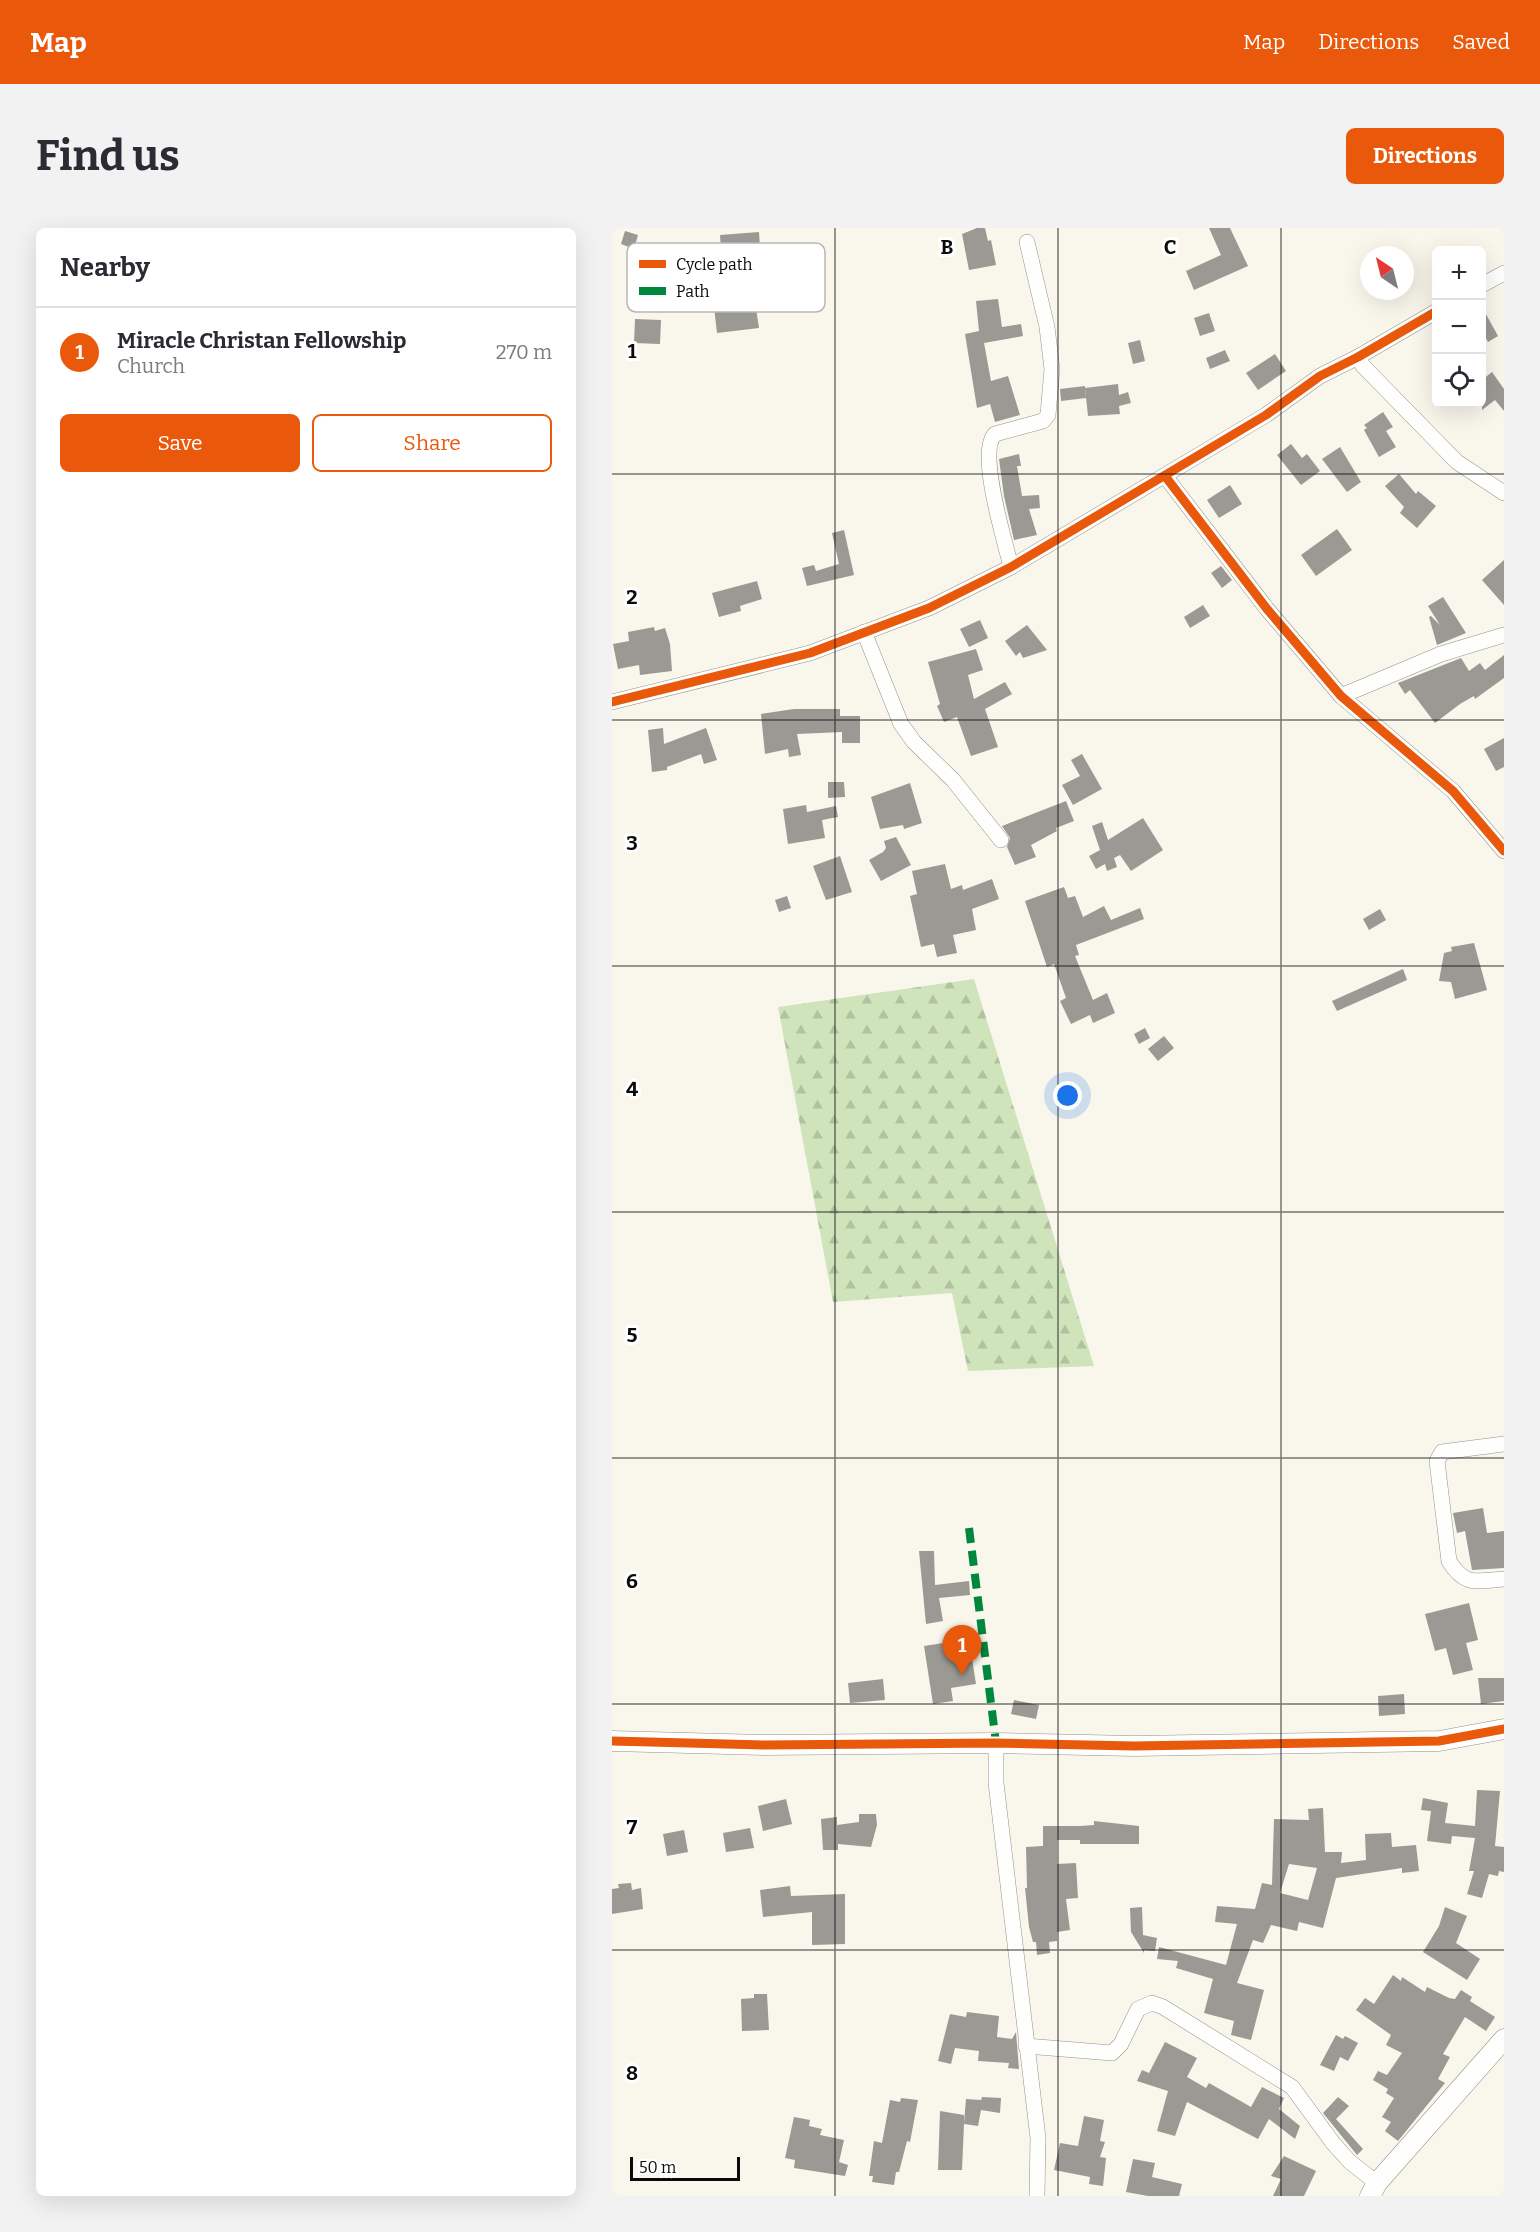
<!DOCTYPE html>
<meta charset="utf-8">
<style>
:root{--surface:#fff;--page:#f2f2f3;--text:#2b2b33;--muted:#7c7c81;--line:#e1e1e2;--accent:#ea580c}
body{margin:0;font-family:Bitter,serif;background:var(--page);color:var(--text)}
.controls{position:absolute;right:18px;top:18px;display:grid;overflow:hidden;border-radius:9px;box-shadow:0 6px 24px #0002}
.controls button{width:54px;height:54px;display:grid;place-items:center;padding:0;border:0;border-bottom:2px solid var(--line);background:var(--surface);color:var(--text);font:30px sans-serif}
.compass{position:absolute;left:748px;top:18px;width:54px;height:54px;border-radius:50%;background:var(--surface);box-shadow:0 6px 24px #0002;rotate:325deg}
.scale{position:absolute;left:18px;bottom:15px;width:110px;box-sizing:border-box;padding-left:6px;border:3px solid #0a0a0a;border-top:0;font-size:16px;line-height:21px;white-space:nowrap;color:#0a0a0a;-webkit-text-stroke:4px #fff;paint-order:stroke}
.you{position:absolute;left:456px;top:868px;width:21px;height:21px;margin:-15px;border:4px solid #fff;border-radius:50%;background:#1a73e8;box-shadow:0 0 0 9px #1a73e833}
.badge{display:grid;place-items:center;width:39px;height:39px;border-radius:50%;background:var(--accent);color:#fff;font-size:20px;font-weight:700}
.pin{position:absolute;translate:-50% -50px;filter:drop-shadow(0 2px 3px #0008)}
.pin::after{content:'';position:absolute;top:32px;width:21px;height:18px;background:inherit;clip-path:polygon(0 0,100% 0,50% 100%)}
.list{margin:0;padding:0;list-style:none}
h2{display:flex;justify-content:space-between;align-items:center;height:78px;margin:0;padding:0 24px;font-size:26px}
h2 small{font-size:20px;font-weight:400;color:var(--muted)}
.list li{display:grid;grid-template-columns:39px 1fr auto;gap:18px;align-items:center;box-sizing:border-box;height:90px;padding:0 24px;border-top:2px solid var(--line)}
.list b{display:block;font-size:22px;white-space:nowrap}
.list p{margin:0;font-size:20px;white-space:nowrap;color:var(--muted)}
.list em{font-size:20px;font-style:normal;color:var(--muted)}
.actions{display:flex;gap:12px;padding:18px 24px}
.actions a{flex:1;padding:14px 0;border:2px solid var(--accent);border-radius:9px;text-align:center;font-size:21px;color:var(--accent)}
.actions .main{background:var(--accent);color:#fff}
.icon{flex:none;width:33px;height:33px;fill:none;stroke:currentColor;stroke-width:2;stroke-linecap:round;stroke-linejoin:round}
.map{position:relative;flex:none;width:892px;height:1968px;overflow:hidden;border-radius:9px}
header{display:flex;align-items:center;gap:36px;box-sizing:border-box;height:84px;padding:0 30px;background:var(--accent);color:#fff}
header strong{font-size:28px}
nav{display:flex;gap:33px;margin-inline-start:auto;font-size:21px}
.intro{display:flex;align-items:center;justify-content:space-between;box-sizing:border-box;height:144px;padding:0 36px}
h1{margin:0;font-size:42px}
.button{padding:15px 27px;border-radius:9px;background:var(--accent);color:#fff;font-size:21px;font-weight:700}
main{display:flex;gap:36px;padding:0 36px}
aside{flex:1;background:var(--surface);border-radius:9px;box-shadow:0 6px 24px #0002}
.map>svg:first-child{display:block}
.forest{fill:url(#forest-firs)}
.building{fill:#9b9993;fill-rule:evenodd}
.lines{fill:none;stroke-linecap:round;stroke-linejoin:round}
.minor-casing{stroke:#92918c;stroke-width:16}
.tertiary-casing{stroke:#92918c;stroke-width:21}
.minor{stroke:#fefefc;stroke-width:15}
.tertiary{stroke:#fefefc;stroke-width:20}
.quiet{stroke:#00873e;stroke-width:8;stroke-dasharray:15 8;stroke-linecap:butt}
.cycleway-casing{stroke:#fff;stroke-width:13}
.cycleway{stroke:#e8590c;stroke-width:9}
.grid{fill:none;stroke:#0a0a0a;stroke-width:1.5;stroke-opacity:0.55}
.key{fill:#fff;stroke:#b6b6b6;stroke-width:1.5}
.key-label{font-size:16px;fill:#0a0a0a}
.grid-label{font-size:20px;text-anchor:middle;font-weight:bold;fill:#0a0a0a;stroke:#fff;stroke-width:6;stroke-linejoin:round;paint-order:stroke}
</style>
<header>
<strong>Map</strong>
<nav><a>Map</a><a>Directions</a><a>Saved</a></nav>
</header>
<div class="intro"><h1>Find us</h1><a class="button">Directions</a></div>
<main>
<aside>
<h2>Nearby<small></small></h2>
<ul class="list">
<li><span class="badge">1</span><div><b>Miracle Christan Fellowship</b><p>Church</p></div><em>270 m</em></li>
</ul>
<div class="actions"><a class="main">Save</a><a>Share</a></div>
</aside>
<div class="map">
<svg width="892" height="1968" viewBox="0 0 892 1968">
<defs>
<pattern id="forest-firs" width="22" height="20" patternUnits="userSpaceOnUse" patternTransform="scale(1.5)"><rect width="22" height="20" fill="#d0e4bc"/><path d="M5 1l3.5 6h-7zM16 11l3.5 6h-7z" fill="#b1c2a0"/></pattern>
</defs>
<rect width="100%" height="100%" fill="#f9f7ec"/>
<polygon class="forest" points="362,751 482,1138 356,1143 340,1065 221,1074 166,779"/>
<g class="building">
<polygon points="365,0 373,0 376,13 379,12 384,37 357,42 350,6"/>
<polygon points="597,0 618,0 636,38 582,62 574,43 609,27"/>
<polygon points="13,3 26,7 22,21 9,16"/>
<polygon points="147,4 149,36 110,39 108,7"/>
<polygon points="386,71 390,99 409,96 411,108 372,115 379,153 396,148 408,187 383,194 378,176 365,180 353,106 367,103 364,73"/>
<polygon points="143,73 147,100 105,105 102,79"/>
<polygon points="870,79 886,108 876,114 870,103"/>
<polygon points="597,85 603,103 588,108 582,90"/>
<polygon points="23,91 49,92 48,116 22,115"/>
<polygon points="528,112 533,133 521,136 516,115"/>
<polygon points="613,122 618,133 598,141 594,130"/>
<polygon points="663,126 674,143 646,162 634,145"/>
<polygon points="880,144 892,161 892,183 883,172 870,182 870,152"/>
<polygon points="506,156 507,167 516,164 519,175 507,178 508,186 476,188 473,160"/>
<polygon points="473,158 474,170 449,173 448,161"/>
<polygon points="771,184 781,199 774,203 784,219 767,229 752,202 755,200 752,197"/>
<polygon points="679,216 690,230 695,226 708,243 689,257 665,227"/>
<polygon points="728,219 749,254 735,264 710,231"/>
<polygon points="407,226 409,238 405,238 410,268 427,267 428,280 417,281 425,307 402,312 392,268 387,231"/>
<polygon points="787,246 804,266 806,263 824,278 805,300 788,285 792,279 773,258"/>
<polygon points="618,257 630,276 607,290 595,272"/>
<polygon points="725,301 740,322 704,348 689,327"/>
<polygon points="232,302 242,347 195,358 190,340 202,337 204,343 227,336 220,305"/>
<polygon points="892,332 892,377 870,352"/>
<polygon points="609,338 620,352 610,360 599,345"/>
<polygon points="145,353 150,371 128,378 129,383 107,389 100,365"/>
<polygon points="831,369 854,405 825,417 817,389 819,388 828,397 816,378"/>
<polygon points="591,377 598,388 578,400 572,389"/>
<polygon points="368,392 376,410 357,419 348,401"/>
<polygon points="415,397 435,422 411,430 408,424 404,428 393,413"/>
<polygon points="42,399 43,403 53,400 58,416 60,443 28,447 27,437 6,441 1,416 17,413 16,404"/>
<polygon points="364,421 371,442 356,447 362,471 393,454 400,466 373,481 386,519 359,528 345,489 332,494 325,478 328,476 316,434"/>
<polygon points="892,427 892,450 863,471 862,468 848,476 823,495 798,462 793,466 786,455 849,430 857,443 868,435 873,442"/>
<polygon points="182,481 228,481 228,488 248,488 248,515 230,515 230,504 185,506 189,527 177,529 176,521 153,526 149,486"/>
<polygon points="51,500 52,516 94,500 105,532 92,536 89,526 55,539 55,542 40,544 36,502"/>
<polygon points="892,510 892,539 884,543 872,521"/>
<polygon points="470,526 490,561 461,577 450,557 468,548 459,532"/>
<polygon points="216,554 232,554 233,569 216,570"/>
<polygon points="298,555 310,595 292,601 291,597 268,601 259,569"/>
<polygon points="454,573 462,593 444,600 445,603 419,617 424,629 403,637 395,619 398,610 390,598"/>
<polygon points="194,577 195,584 224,578 226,589 210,592 213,610 176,616 171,581"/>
<polygon points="531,590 551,622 519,643 508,627 502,630 505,639 495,643 493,636 484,641 477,628 488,622 480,598 490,594 496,612"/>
<polygon points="284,609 299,637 269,653 257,632 271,624 274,620 272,613"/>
<polygon points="228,628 240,664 214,672 201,638"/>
<polygon points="333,636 339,661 350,657 351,662 380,651 387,671 360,681 364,702 341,707 345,725 325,729 322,716 309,719 298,668 305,666 300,643"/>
<polygon points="452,659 456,670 463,668 471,689 492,678 499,692 528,680 532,691 464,717 467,727 463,728 481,772 495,765 503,785 481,795 478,787 459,796 448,773 454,770 442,736 435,739 413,673"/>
<polygon points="175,668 179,680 167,684 163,672"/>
<polygon points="768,681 774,692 757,702 751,691"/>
<polygon points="862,715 875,762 843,771 839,754 827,753 832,725 840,723 839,719"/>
<polygon points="791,741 795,752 725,783 720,773"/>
<polygon points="533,800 538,810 527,816 522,806"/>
<polygon points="552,808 562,820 546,833 536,821"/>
<polygon points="871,1280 875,1305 892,1303 892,1340 860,1342 853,1303 845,1305 841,1285"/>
<polygon points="307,1323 322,1323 323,1357 357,1353 358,1367 327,1370 331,1393 314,1396"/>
<polygon points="857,1375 866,1412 854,1415 861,1442 841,1447 834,1420 823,1423 813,1386"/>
<polygon points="357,1411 364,1456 339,1460 341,1473 321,1476 312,1418"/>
<polygon points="866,1450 892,1450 892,1473 869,1476"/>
<polygon points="271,1451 273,1472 238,1475 236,1455"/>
<polygon points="792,1466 793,1486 767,1488 766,1468"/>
<polygon points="402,1472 427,1477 424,1491 399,1486"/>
<polygon points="865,1562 888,1563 883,1618 892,1619 892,1644 887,1643 886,1648 877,1646 870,1670 855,1666 862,1643 857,1643 863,1610 840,1608 839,1616 815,1613 819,1583 809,1582 811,1570 836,1575 833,1595 863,1598"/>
<polygon points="174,1571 180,1596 151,1603 146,1578"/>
<path d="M 711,1580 L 713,1624 L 730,1624 L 729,1635 L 754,1632 L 753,1606 L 779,1605 L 780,1619 L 804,1617 L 807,1643 L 790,1645 L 790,1640 L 724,1650 L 711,1700 L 687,1694 L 685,1703 L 659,1697 L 651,1715 L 641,1712 L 625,1755 L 652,1762 L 639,1812 L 619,1807 L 622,1793 L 592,1785 L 601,1751 L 564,1740 L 566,1733 L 545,1731 L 547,1719 L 614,1737 L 625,1696 L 603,1694 L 605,1678 L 643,1681 L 650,1655 L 660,1657 L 662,1591 L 697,1592 L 696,1581 ZM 677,1636 L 705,1640 L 696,1672 L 668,1665 Z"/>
<polygon points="247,1586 264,1586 265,1597 259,1619 226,1616 226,1622 211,1622 209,1591 225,1589 225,1597 247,1594"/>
<polygon points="482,1593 527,1598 527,1616 468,1616 468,1612 445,1612 445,1636 464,1635 466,1670 454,1671 458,1702 445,1704 445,1713 437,1714 438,1725 425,1727 424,1714 421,1714 417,1699 413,1660 415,1660 414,1619 431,1618 431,1598 468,1598 482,1597"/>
<polygon points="138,1600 142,1620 114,1624 111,1605"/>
<polygon points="72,1602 76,1624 55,1628 51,1606"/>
<polygon points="19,1655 20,1662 29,1660 31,1681 0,1686 0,1661 7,1660 6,1656"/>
<polygon points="178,1658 179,1668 233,1666 233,1716 200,1717 200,1684 151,1689 148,1662"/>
<polygon points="530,1679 531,1707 545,1710 543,1723 532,1722 532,1725 519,1704 518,1680"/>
<polygon points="833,1679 855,1688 844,1715 868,1731 855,1752 811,1724 827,1698"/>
<polygon points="781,1747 789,1753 790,1749 813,1764 815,1759 837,1770 843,1771 849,1762 860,1769 858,1773 883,1789 874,1803 853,1789 831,1826 838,1829 826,1851 833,1855 786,1913 773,1903 779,1894 770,1889 782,1870 774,1865 776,1861 761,1852 766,1843 775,1847 790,1825 774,1817 779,1807 744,1782 753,1770 762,1776"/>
<polygon points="142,1766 155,1766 157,1802 130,1803 129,1771 142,1770"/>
<polygon points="355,1784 387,1788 385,1809 400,1811 404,1804 407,1841 396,1840 397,1835 366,1833 367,1823 343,1820 339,1836 326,1833 338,1786 354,1789"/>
<polygon points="724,1807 731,1811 733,1808 746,1815 736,1833 728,1829 722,1843 708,1837"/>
<polygon points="553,1814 585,1830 575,1849 594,1860 597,1855 639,1879 650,1859 672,1870 667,1881 688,1898 683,1911 657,1891 646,1911 575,1874 563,1908 545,1903 556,1863 525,1853 530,1842 537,1845"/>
<polygon points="370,1869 389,1870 388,1885 369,1882 366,1898 352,1896 350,1942 326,1942 328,1883 352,1887 352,1895 354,1871 369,1872"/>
<polygon points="726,1869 737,1878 724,1891 751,1921 745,1927 711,1885"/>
<polygon points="289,1870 306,1872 298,1914 295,1913 287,1944 284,1944 282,1957 260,1954 261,1948 257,1948 262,1913 270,1915 278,1872 288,1874"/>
<polygon points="472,1888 492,1892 488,1913 493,1914 488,1929 494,1930 491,1958 477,1956 478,1949 442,1942 448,1915 466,1918"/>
<polygon points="182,1889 198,1892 197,1898 210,1901 208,1907 232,1912 227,1934 236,1937 233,1948 182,1940 183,1932 173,1930"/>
<polygon points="672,1928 704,1943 692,1968 661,1968 669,1951 659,1948"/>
<polygon points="521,1931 543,1935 540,1949 570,1956 567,1968 536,1968 514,1964"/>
</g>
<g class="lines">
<g class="minor-casing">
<g id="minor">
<polyline points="870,57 892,45"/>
<polyline points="746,129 751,138 845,234 892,265"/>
<polyline points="553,248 655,381 729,468 841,563 892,623"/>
<path d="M 399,339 C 393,313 365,224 383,206 L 431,193 L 436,187 L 440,141 L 435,99 L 415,14"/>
<polyline points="252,404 289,496 302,514 341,552 389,612"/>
<polyline points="729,468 829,426 892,407"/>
<polyline points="0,474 198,425 317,380 399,339 654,187 708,148 746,129 825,83"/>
<path d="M 892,1216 L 830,1224 L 825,1233 L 837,1333 C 853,1359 864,1353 892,1351"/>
<polyline points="384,1515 384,1555 426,1910 425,1968"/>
<polyline points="414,1818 500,1825 509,1816 526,1781 540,1775 551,1779 680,1859 721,1915 738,1934 765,1955"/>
</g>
</g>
<g class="tertiary-casing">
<g id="tertiary">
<polyline points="0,1513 153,1517 384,1515 522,1518 827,1513 892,1501"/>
<polyline points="758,1968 765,1955 892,1811"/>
</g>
</g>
<use href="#minor" class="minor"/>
<use href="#tertiary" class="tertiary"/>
<polyline class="quiet" points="357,1300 384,1515"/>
<g class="cycleway-casing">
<g id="cycleway">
<polyline points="553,248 655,381 729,468 841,563 892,623"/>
<polyline points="0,474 198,425 317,380 399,339 654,187 708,148 746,129 825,83"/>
<polyline points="0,1513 153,1517 384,1515 522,1518 827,1513 892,1501"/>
</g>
</g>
<use href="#cycleway" class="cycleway"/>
</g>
<path class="grid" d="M 223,0 L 223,1968M 446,0 L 446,1968M 669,0 L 669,1968M 0,246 L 892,246M 0,492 L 892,492M 0,738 L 892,738M 0,984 L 892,984M 0,1230 L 892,1230M 0,1476 L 892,1476M 0,1722 L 892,1722"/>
<rect x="15" y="15" width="198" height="69" rx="9" class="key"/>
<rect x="27" y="32" width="27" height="8" fill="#e8590c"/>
<rect x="27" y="59" width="27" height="8" fill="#00873e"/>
<g class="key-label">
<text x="64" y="42">Cycle path</text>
<text x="64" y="69">Path</text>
</g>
<g class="grid-label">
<text x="335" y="26">B</text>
<text x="558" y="26">C</text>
<text x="20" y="130">1</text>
<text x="20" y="376">2</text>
<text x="20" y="622">3</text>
<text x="20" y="868">4</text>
<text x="20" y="1114">5</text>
<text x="20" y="1360">6</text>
<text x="20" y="1606">7</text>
<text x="20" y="1852">8</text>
</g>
</svg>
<div class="controls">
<button>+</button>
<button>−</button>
<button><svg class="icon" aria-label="locate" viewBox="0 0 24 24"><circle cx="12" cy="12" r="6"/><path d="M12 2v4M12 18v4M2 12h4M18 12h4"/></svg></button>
</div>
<svg class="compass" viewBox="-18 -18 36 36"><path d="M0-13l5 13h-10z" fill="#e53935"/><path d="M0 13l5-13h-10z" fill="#7c7c81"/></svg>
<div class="scale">50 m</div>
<div class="you"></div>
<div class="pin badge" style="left:350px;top:1447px">1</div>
</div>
</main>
